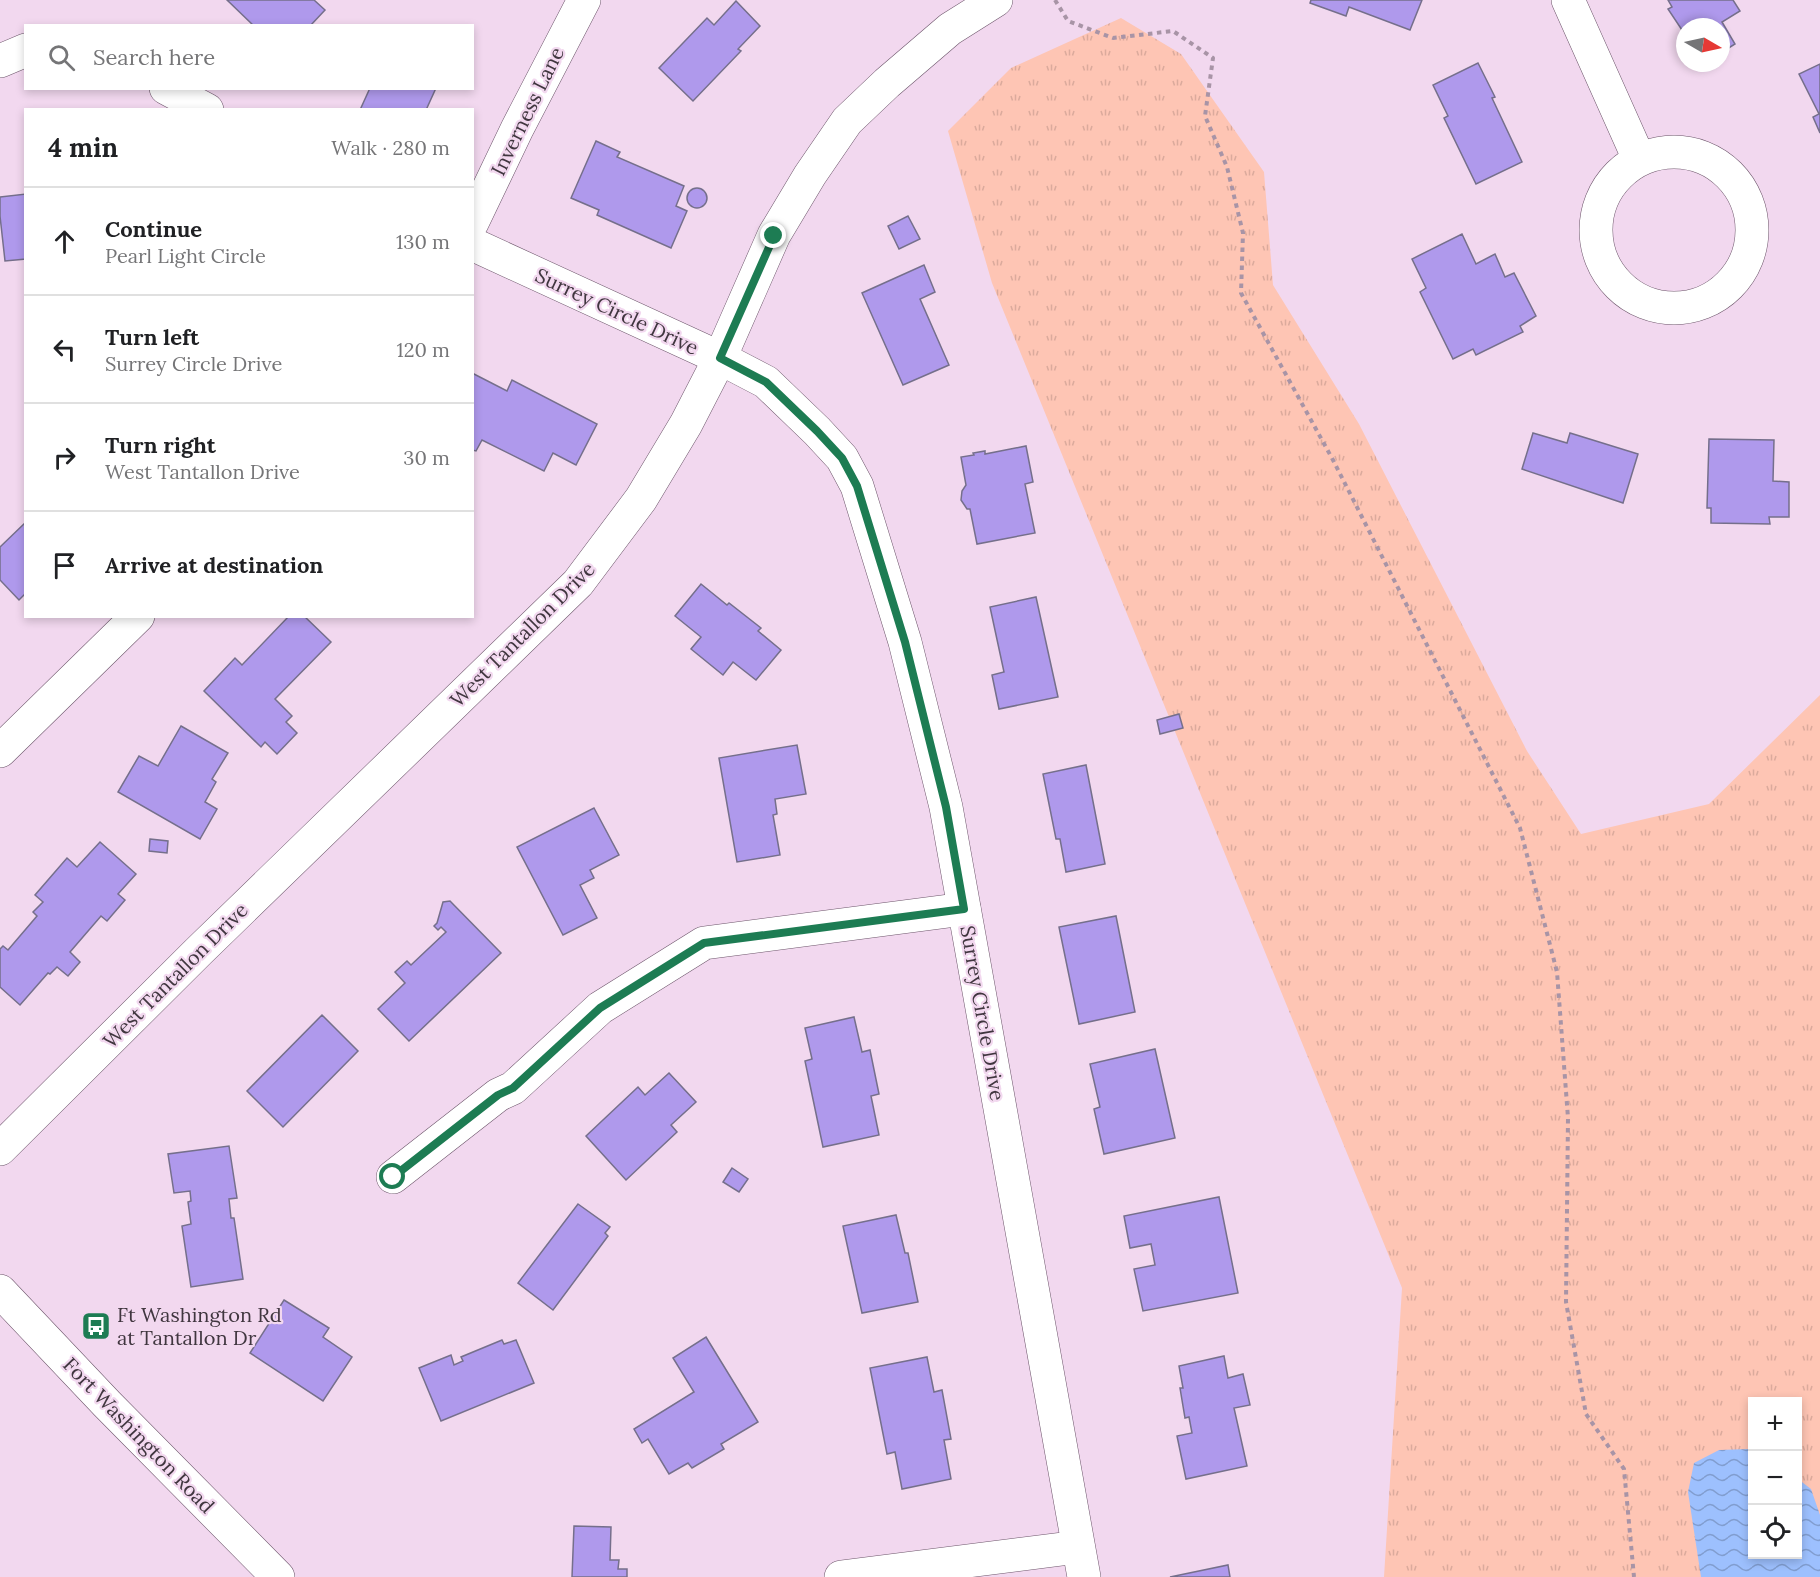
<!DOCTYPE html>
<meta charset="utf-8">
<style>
:root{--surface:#fff;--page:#f2f2f2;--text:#202124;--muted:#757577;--line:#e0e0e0}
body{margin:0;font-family:Lora,serif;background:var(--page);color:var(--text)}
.controls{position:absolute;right:18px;bottom:18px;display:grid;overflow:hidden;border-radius:0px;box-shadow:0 3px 9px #0003}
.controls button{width:54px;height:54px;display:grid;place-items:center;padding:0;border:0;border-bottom:2px solid var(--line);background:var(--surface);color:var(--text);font:30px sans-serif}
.compass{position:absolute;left:1676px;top:18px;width:54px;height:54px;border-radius:50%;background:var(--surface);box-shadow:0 3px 9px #0003;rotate:99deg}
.stop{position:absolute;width:18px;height:18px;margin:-14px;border:4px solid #1d7c53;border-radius:50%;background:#fff}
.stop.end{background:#1d7c53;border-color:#fff;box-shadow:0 2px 6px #0008}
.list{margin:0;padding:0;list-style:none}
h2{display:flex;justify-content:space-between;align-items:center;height:78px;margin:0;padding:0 24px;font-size:26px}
h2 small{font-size:20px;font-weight:400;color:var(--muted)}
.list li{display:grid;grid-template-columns:39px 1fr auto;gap:18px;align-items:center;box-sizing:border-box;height:108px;padding:0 24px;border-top:2px solid var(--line)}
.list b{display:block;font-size:22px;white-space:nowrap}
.list p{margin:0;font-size:20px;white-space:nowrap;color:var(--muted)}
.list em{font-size:20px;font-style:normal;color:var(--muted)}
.icon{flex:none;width:33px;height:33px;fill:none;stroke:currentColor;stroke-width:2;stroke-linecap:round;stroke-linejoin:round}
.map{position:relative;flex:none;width:1820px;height:1577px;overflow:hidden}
.search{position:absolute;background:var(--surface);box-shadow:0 3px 9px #0003;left:24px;top:24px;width:450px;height:66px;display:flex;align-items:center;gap:15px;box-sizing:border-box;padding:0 21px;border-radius:0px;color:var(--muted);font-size:22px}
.panel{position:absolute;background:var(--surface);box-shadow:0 3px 9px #0003;left:24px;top:108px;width:450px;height:510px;border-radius:0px}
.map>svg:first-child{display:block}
.grass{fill:url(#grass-tufts);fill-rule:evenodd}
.water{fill:url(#water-waves)}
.building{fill:#af99ec;stroke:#756f8b;stroke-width:1.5}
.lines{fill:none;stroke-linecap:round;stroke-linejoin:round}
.street-casing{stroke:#6d566b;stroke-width:34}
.secondary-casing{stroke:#6d566b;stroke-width:34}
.path{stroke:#a894a6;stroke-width:4;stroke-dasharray:4.5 4.5;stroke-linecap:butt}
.street{stroke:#fff;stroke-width:33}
.secondary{stroke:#fff;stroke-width:33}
.route{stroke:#1d7c53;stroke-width:8}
.labels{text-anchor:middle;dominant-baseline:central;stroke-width:4.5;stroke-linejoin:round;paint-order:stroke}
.street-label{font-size:20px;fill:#40363f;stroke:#f2d8ef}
.poi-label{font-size:20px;fill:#40363f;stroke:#f2d8ef;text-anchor:start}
</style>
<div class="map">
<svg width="1820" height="1577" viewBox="0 0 1820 1577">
<defs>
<pattern id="grass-tufts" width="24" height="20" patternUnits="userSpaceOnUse" patternTransform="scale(1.5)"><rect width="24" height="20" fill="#fec5b4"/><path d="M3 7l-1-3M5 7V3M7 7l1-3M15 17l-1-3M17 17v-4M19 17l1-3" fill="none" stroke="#dbaa9c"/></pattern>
<pattern id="water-waves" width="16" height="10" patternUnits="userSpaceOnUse" patternTransform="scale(1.5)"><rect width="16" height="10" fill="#9dc0fe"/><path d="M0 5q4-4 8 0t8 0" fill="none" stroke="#819dcf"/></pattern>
</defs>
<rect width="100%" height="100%" fill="#f2d8ef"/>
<path class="grass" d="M 1121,18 L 1181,54 L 1264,172 L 1273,285 L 1359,424 L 1527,751 L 1581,834 L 1709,804 L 1820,695 L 1820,1577 L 1384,1577 L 1402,1288 L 992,283 L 948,131 L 1011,68 ZM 1752,1402 L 1798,1402 L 1798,1554 L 1752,1554 Z"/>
<polygon class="water" points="1749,1449 1752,1451 1752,1554 1798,1554 1798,1479 1811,1489 1820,1515 1820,1577 1701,1577 1688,1492 1694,1463 1719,1450"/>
<g class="building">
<polygon points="227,0 314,0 325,10 310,26 254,26"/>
<polygon points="1311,0 1422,0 1410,30 1349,7 1346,16 1310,3"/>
<polygon points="1668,0 1733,0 1740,11 1722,22 1735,44 1721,53 1721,27 1685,27 1682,30 1668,9 1672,7"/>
<polygon points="736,1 760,26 738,49 741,51 693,101 659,68 707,18 714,25"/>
<polygon points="1478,63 1495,97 1492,98 1522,162 1476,184 1444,118 1448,116 1433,85"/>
<polygon points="1820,64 1820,133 1813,117 1819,114 1799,74"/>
<polygon points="370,88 436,88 426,110 360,110"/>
<polygon points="596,141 620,152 617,157 684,186 676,206 687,211 671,248 597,215 599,210 571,198"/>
<circle cx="697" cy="198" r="10"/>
<polygon points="26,194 26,259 5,261 0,216 0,197"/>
<polygon points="908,216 920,239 899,249 888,226"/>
<polygon points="1462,234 1476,264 1495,254 1505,277 1514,273 1536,316 1520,326 1523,332 1476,355 1473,349 1453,359 1420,292 1426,288 1412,259"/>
<polygon points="924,265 935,292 920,299 949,365 903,385 862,293"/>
<polygon points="472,373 507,391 512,380 597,424 576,465 553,453 544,471 482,440 476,451 472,450"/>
<polygon points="1533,433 1567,443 1570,433 1638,454 1623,503 1522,469"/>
<polygon points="1709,439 1774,440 1773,481 1789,482 1789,517 1769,517 1770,524 1711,523 1711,508 1707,508"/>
<polygon points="1026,446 1033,482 1025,484 1035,533 977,544 970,509 967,509 961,500 962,491 966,485 961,457 974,455 973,453 985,451 985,454"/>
<polygon points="26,522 26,593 19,600 0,580 0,547"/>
<polygon points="701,584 727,605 729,603 761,628 758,631 781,650 756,680 733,662 723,675 691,649 701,637 675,616"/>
<polygon points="1036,597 1058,697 999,709 992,675 1004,672 990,607"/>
<polygon points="289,616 304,616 331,642 275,699 292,716 286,722 297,733 277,754 265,742 261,747 204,691 235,658 242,665"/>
<polygon points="1179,714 1183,728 1160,734 1157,720"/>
<polygon points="181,726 228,753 212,779 216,782 205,802 217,809 200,839 118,792 139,756 158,766"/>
<polygon points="797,745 806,794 775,799 777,814 773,815 780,855 737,862 719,758"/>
<polygon points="1086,765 1105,864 1066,872 1060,839 1056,839 1043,774"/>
<polygon points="594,808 619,855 590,870 594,878 580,885 597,918 563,935 517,847"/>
<polygon points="150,839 168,841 167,853 149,851"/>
<polygon points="100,842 136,874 118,894 125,900 107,921 101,916 70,952 80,962 68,976 57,967 50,974 48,973 20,1005 0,987 0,949 3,946 8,950 37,916 33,912 43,902 35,895 67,858 77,867"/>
<polygon points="450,901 501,953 409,1041 378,1009 405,983 395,972 407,961 411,965 446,932 441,927 438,930 434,926 437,923 443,902"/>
<polygon points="1116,916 1135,1012 1079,1024 1059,927"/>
<polygon points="322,1015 358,1051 283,1127 247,1091"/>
<polygon points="854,1017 862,1052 870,1050 879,1094 871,1096 879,1135 823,1147 805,1061 812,1059 805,1028"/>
<polygon points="1155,1049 1175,1138 1104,1154 1094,1109 1100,1107 1090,1064"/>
<polygon points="669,1073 696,1102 671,1125 677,1132 626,1180 586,1136 638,1087 645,1095"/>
<polygon points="229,1146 237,1198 229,1199 231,1218 234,1218 243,1279 191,1287 182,1226 191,1224 188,1202 191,1201 190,1191 174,1193 168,1154"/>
<polygon points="732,1168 748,1179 739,1192 723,1182"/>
<polygon points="1219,1197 1238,1293 1143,1311 1134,1269 1155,1265 1151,1244 1130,1248 1124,1216"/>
<polygon points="578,1204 610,1227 605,1233 608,1236 553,1310 518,1283"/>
<polygon points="896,1215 905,1253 908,1253 918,1302 862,1313 843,1226"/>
<polygon points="284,1300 329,1328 323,1337 352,1357 323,1401 250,1353"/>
<polygon points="706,1337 758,1422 721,1444 724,1449 692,1468 688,1463 669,1474 648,1439 642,1443 634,1429 694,1392 673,1358"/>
<polygon points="502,1340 504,1344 516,1340 534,1383 441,1421 419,1368 451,1355 454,1365 463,1361 461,1357"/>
<polygon points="1224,1356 1228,1378 1243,1374 1250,1405 1234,1408 1247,1466 1186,1479 1177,1436 1192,1433 1189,1417 1185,1418 1180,1388 1183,1388 1179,1366"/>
<polygon points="927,1357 934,1392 942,1390 951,1439 944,1440 951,1479 902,1489 895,1452 887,1454 870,1368"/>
<polygon points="574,1526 611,1527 610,1560 619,1560 618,1569 627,1569 627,1577 572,1577"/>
<polygon points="1228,1565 1230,1577 1170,1577"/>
</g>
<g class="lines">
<g class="street-casing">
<g id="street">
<polyline points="1568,0 1639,159"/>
<polyline points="0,61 26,50"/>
<polyline points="166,88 207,110"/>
<circle cx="1674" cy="230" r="78"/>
<polyline points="472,223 517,129 584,0"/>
<polyline points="472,244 720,358 766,382 817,431 842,458 857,486 905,642 946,807 1084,1577"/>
<polyline points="0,751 138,616"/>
<polyline points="0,1149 199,951 578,583 641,499 686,424 720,358 774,235 810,175 847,121 887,83 950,29 996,0"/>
<polyline points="393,1177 498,1095 513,1088 600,1008 704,943 964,909"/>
<polyline points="841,1577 1078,1547"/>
</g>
</g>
<g class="secondary-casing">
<polyline id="secondary" points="0,1291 107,1404 278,1577"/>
</g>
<polyline class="path" points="1055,0 1068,21 1113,38 1173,31 1213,58 1205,116 1227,167 1243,233 1241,293 1333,460 1520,828 1557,972 1568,1118 1566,1302 1586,1414 1624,1469 1634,1577"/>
<use href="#street" class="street"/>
<use href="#secondary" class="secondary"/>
</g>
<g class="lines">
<polyline class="route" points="393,1177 498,1095 513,1088 600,1008 704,943 964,909 946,807 905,642 857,486 842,458 817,431 766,382 720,358 774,236"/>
</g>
<defs>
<g id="bus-square" transform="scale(1.5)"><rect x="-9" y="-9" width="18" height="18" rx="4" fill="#1d7c53" stroke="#f2d8ef"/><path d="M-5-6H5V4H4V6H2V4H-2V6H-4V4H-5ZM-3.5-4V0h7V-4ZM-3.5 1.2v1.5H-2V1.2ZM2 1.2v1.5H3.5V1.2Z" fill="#fff"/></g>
</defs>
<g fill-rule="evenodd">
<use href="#bus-square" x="96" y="1326"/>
</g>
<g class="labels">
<g class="street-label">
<text transform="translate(527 111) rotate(-64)">Inverness Lane</text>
<text transform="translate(617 311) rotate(25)">Surrey Circle Drive</text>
<text transform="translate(522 634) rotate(-45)">West Tantallon Drive</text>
<text transform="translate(175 975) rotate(-45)">West Tantallon Drive</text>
<text transform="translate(983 1013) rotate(80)">Surrey Circle Drive</text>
<text transform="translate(139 1435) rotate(46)">Fort Washington Road</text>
</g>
<g class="poi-label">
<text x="117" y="1314">Ft Washington Rd<tspan x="117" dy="23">at Tantallon Dr</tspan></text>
</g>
</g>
</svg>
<div class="controls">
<button>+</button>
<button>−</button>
<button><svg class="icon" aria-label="locate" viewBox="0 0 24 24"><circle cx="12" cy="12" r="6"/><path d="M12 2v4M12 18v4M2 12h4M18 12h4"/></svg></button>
</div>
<svg class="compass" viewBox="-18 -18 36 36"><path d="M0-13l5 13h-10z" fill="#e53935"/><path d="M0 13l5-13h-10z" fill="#757577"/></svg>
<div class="stop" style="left:393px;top:1177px"></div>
<div class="stop end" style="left:774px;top:236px"></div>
<div class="search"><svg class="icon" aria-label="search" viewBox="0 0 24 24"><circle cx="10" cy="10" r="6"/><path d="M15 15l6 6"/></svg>Search here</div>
<section class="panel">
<h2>4 min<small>Walk · 280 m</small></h2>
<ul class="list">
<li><svg class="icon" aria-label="ahead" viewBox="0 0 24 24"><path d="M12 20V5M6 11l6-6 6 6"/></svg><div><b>Continue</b><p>Pearl Light Circle</p></div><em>130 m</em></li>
<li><svg class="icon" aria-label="left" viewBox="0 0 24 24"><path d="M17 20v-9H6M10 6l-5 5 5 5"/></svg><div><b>Turn left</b><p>Surrey Circle Drive</p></div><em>120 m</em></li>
<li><svg class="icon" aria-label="right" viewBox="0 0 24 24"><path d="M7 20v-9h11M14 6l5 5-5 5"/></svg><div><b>Turn right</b><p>West Tantallon Drive</p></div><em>30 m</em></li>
<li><svg class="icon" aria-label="arrive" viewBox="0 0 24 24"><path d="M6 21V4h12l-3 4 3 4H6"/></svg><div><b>Arrive at destination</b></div></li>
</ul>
</section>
</div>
